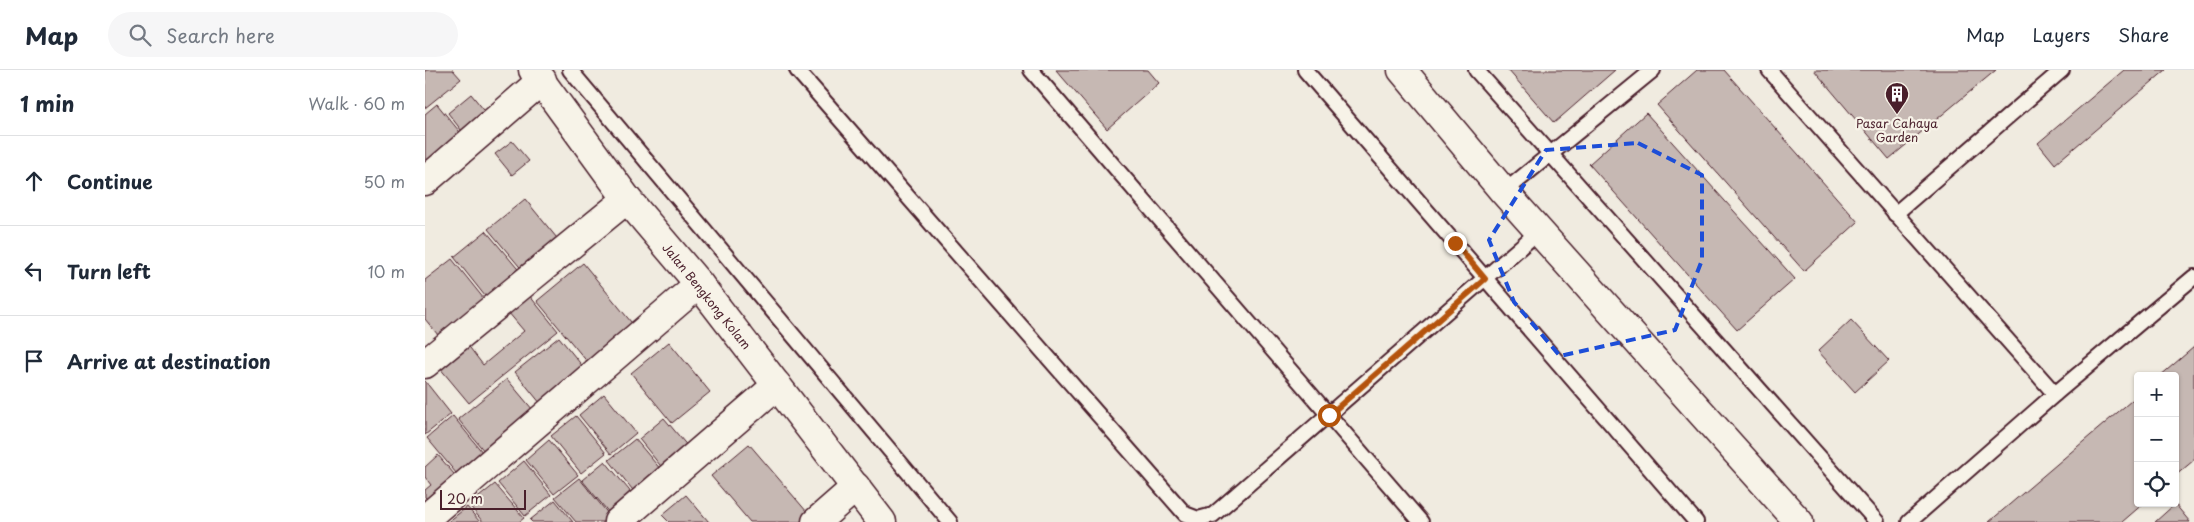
<!DOCTYPE html>
<meta charset="utf-8">
<style>
:root{--surface:#fff;--page:#f6f6f7;--text:#1f2937;--muted:#747a83;--line:#e0e1e3}
body{margin:0;font-family:"Playpen Sans",sans-serif;background:var(--page);color:var(--text)}
.controls{position:absolute;right:15px;bottom:15px;display:grid;overflow:hidden;border-radius:5px;box-shadow:0 1px 4px #0004}
.controls button{width:45px;height:45px;display:grid;place-items:center;padding:0;border:0;border-bottom:1px solid var(--line);background:var(--surface);color:var(--text);font:25px sans-serif}
.scale{position:absolute;left:15px;bottom:12px;width:86px;box-sizing:border-box;padding-left:5px;border:2px solid #4a1f2b;border-top:0;font-size:14px;line-height:18px;white-space:nowrap;color:#4a1f2b;-webkit-text-stroke:4px #f7f3e8;paint-order:stroke}
.stop{position:absolute;width:15px;height:15px;margin:-11px;border:4px solid #b45309;border-radius:50%;background:#fff}
.stop.end{background:#b45309;border-color:#fff;box-shadow:0 1px 5px #0008}
.list{margin:0;padding:0;list-style:none}
h2{display:flex;justify-content:space-between;align-items:center;height:65px;margin:0;padding:0 20px;font-size:21px}
h2 small{font-size:16px;font-weight:400;color:var(--muted)}
.list li{display:grid;grid-template-columns:32px 1fr auto;gap:15px;align-items:center;box-sizing:border-box;height:90px;padding:0 20px;border-top:1px solid var(--line)}
.list b{display:block;font-size:19px;white-space:nowrap}
.list em{font-size:16px;font-style:normal;color:var(--muted)}
.icon{flex:none;width:28px;height:28px;fill:none;stroke:currentColor;stroke-width:2;stroke-linecap:round;stroke-linejoin:round}
.map{position:relative;flex:none;width:1769px;height:452px;overflow:hidden}
header{display:flex;align-items:center;gap:30px;box-sizing:border-box;height:70px;padding:0 25px;background:var(--surface);border-bottom:1px solid var(--line)}
header strong{font-size:24px}
nav{display:flex;gap:28px;margin-inline-start:auto;font-size:18px}
.search{width:350px;height:45px;background:var(--page);display:flex;align-items:center;gap:12px;box-sizing:border-box;padding:0 18px;border-radius:28px;color:var(--muted);font-size:19px}
main{display:flex}
aside{flex:1;background:var(--surface)}
.map>svg:first-child{display:block}
.building{fill:#c6b8b3;stroke:#4a1f2b}
.lines{fill:none;stroke-linecap:round;stroke-linejoin:round}
.service-casing{stroke:#4a1f2b;stroke-width:18}
.minor-casing{stroke:#4a1f2b;stroke-width:31}
.tertiary-casing{stroke:#4a1f2b;stroke-width:31}
.service{stroke:#f7f3e8;stroke-width:14}
.minor{stroke:#f7f3e8;stroke-width:28}
.tertiary{stroke:#f7f3e8;stroke-width:28}
.route{stroke:#b45309;stroke-width:6}
.marked{fill:none;stroke:#1d4ed8;stroke-width:4;stroke-dasharray:10 6;stroke-linejoin:round}
.labels{text-anchor:middle;dominant-baseline:central;stroke-width:4.5;stroke-linejoin:round;paint-order:stroke}
.poi-label{font-size:12px;fill:#4a1f2b;stroke:#f7f3e8}
.street-label{font-size:12px;fill:#4a1f2b;stroke:#f7f3e8}
</style>
<header>
<strong>Map</strong>
<div class="search"><svg class="icon" aria-label="search" viewBox="0 0 24 24"><circle cx="10" cy="10" r="6"/><path d="M15 15l6 6"/></svg>Search here</div>
<nav><a>Map</a><a>Layers</a><a>Share</a></nav>
</header>
<main>
<aside>
<h2>1 min<small>Walk · 60 m</small></h2>
<ul class="list">
<li><svg class="icon" aria-label="ahead" viewBox="0 0 24 24"><path d="M12 20V5M6 11l6-6 6 6"/></svg><div><b>Continue</b></div><em>50 m</em></li>
<li><svg class="icon" aria-label="left" viewBox="0 0 24 24"><path d="M17 20v-9H6M10 6l-5 5 5 5"/></svg><div><b>Turn left</b></div><em>10 m</em></li>
<li><svg class="icon" aria-label="arrive" viewBox="0 0 24 24"><path d="M6 21V4h12l-3 4 3 4H6"/></svg><div><b>Arrive at destination</b></div></li>
</ul>
</aside>
<div class="map">
<svg width="1769" height="452" viewBox="0 0 1769 452">
<rect width="100%" height="100%" fill="#f0ebe0"/>
<filter id="ink" filterUnits="userSpaceOnUse"><feTurbulence type="fractalNoise" baseFrequency=".02" numOctaves="2"/><feDisplacementMap in="SourceGraphic" scale="10" xChannelSelector="R" yChannelSelector="G"/><feConvolveMatrix kernelMatrix="1 2 1 2 8 2 1 2 1" color-interpolation-filters="sRGB"/></filter>
<g filter="url(#ink)">
<g class="building">
<polygon points="0,0 28,0 36,9 0,38"/>
<polygon points="631,0 723,0 734,13 682,59"/>
<polygon points="1083,0 1190,0 1129,53"/>
<polygon points="1272,0 1299,0 1433,152 1379,201 1232,35"/>
<polygon points="1389,0 1571,0 1464,89"/>
<polygon points="1699,0 1741,0 1630,94 1613,73"/>
<polygon points="46,24 67,50 43,69 23,43"/>
<polygon points="12,34 43,72 8,99 0,89 0,44"/>
<polygon points="1221,43 1370,209 1312,260 1164,94"/>
<polygon points="87,71 104,91 87,105 70,84"/>
<polygon points="100,129 136,173 99,202 63,159"/>
<polygon points="61,161 97,204 64,231 29,187"/>
<polygon points="27,189 59,229 13,265 0,249 0,210"/>
<polygon points="158,193 215,263 169,300 112,231"/>
<polygon points="104,225 133,261 44,333 14,297 42,274 58,295 99,261 83,242"/>
<polygon points="1426,250 1464,291 1430,322 1393,281"/>
<polygon points="134,267 163,303 120,339 90,302"/>
<polygon points="244,272 285,322 247,353 206,303"/>
<polygon points="1769,277 1769,390 1750,406 1750,306 1735,306"/>
<polygon points="82,309 113,346 64,387 33,349"/>
<polygon points="0,311 26,344 0,365"/>
<polygon points="179,324 211,363 186,384 154,345"/>
<polygon points="1713,325 1713,433 1719,433 1697,452 1564,452"/>
<polygon points="28,346 62,388 36,409 2,368"/>
<polygon points="151,346 181,383 156,403 126,366"/>
<polygon points="239,348 269,384 243,405 214,369"/>
<polygon points="210,369 242,407 215,429 184,390"/>
<polygon points="124,370 153,405 129,424 101,390"/>
<polygon points="324,374 388,449 384,452 325,452 286,406"/>
<polygon points="13,385 34,410 6,433 0,427 0,420 6,415 0,407 0,397"/>
<polygon points="99,391 126,425 100,446 73,413"/>
<polygon points="180,391 213,431 190,450 157,410"/>
<polygon points="154,408 189,451 188,452 151,452 130,427"/>
<polygon points="70,414 99,448 94,452 58,452 44,435"/>
<polygon points="261,425 284,452 244,452 237,445"/>
<polygon points="130,430 148,452 107,452 105,450"/>
<polygon points="1750,434 1765,452 1730,452"/>
<polygon points="42,437 55,452 23,452"/>
</g>
<g class="lines">
<g class="service-casing">
<g id="service">
<polyline points="145,0 525,452"/>
<polyline points="372,0 760,444 773,449 788,445 1114,161"/>
<polyline points="606,0 996,452"/>
<polyline points="880,0 1271,452"/>
<polyline points="1051,0 1452,452"/>
<polyline points="1344,0 1630,324"/>
<polyline points="1079,122 1228,0"/>
<polyline points="1470,144 1637,0"/>
<polyline points="1484,452 1630,324 1769,207"/>
</g>
</g>
<g class="minor-casing">
<g id="minor">
<polyline points="0,111 117,10"/>
<polyline points="0,294 202,129"/>
<polyline points="0,449 274,214"/>
<polyline points="193,452 352,315"/>
<polyline points="391,452 431,417"/>
</g>
</g>
<g class="tertiary-casing">
<g id="tertiary">
<polyline points="108,0 202,129 274,214 457,452"/>
<polyline points="977,0 1079,122 1374,452"/>
</g>
</g>
<use href="#service" class="service"/>
<use href="#minor" class="minor"/>
<use href="#tertiary" class="tertiary"/>
</g>
</g>
<g class="lines" filter="url(#ink)">
<polyline class="route" points="904,345 1060,209 1030,173"/>
</g>
<path class="marked" d="M 1213,73 L 1277,105 L 1277,190 L 1250,260 L 1135,286 L 1089,232 L 1064,170 L 1121,80 Z"/>
<defs>
<g id="building-pin" transform="scale(1.25)"><path d="M0 17L-7.5 6A9.5 9.5 0 1 1 7.5 6Z" fill="#4a1f2b" stroke="#f7f3e8"/><path d="M-4-6H4V6H1V3H-1V6H-4ZM-2.5-4.3h1.7v1.8h-1.7ZM.8-4.3h1.7v1.8H.8ZM-2.5-1h1.7V.8h-1.7ZM.8-1h1.7V.8H.8Z" fill="#fff"/></g>
</defs>
<g fill-rule="evenodd">
<use href="#building-pin" x="1472" y="24"/>
</g>
<g class="labels">
<g class="poi-label">
<text x="1472" y="53">Pasar Cahaya<tspan x="1472" dy="14">Garden</tspan></text>
</g>
<g class="street-label">
<text transform="translate(282 226) rotate(51)">Jalan Bengkong Kolam</text>
</g>
</g>
</svg>
<div class="controls">
<button>+</button>
<button>−</button>
<button><svg class="icon" aria-label="locate" viewBox="0 0 24 24"><circle cx="12" cy="12" r="6"/><path d="M12 2v4M12 18v4M2 12h4M18 12h4"/></svg></button>
</div>
<div class="scale">20 m</div>
<div class="stop" style="left:904px;top:345px"></div>
<div class="stop end" style="left:1030px;top:173px"></div>
</div>
</main>
